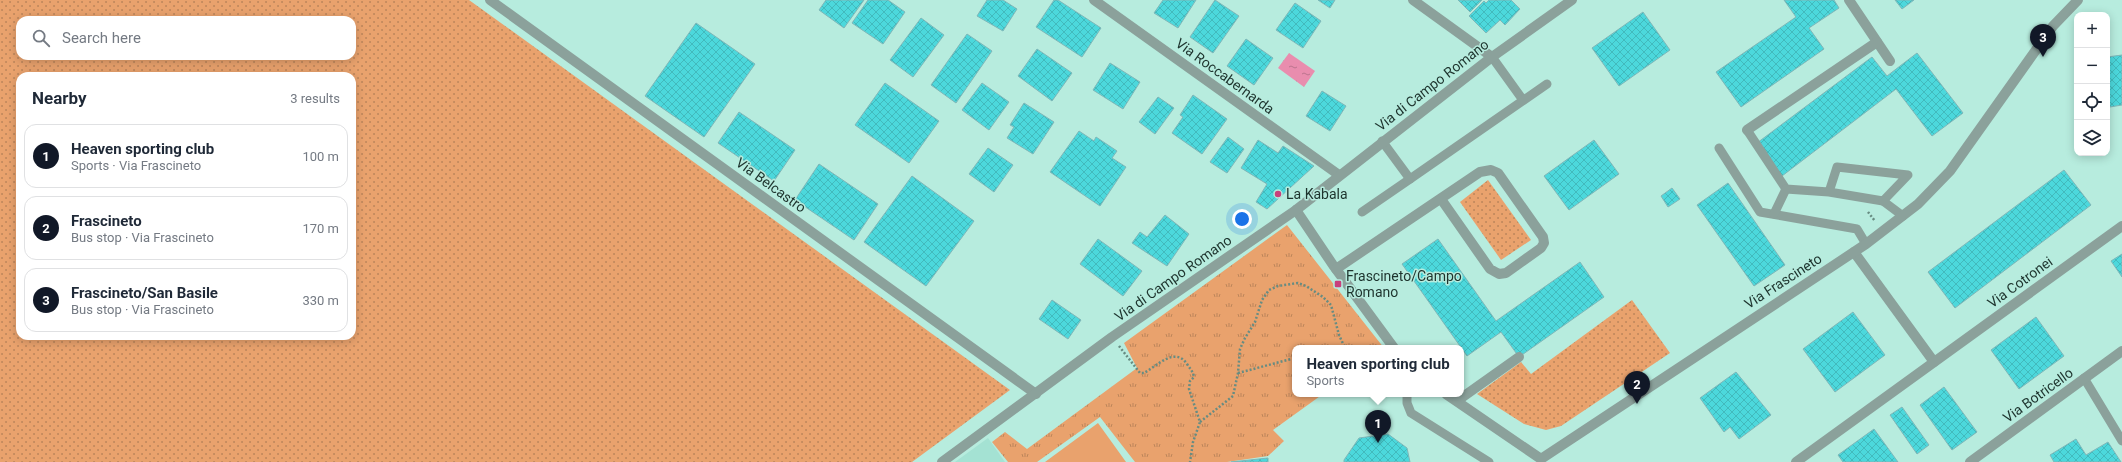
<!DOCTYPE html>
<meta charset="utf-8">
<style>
:root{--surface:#fff;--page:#f6f6f7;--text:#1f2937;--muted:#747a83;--line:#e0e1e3;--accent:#111827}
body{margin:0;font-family:Roboto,sans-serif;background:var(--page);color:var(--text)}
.controls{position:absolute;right:12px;top:12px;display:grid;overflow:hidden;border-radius:8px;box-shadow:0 2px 10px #0003}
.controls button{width:36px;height:36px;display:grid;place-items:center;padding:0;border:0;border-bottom:1px solid var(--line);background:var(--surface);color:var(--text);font:20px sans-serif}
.you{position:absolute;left:1242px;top:219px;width:14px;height:14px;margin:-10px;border:3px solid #fff;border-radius:50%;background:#1a73e8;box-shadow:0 0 0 6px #1a73e833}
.badge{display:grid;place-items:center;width:26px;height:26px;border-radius:50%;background:var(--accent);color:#fff;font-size:13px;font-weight:700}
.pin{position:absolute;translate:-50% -33px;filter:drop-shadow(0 1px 2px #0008)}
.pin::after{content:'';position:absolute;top:21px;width:14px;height:12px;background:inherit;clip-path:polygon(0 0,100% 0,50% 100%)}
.popup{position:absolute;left:1292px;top:345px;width:172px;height:52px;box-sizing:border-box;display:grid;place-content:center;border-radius:8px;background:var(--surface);filter:drop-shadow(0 1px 3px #0005);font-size:13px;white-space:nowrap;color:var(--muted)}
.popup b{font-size:15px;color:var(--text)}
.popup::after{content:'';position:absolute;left:50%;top:100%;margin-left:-8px;border:8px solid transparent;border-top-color:var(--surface)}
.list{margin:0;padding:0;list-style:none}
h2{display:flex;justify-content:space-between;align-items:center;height:52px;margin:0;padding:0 16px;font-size:17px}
h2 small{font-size:13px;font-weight:400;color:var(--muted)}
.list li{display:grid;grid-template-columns:26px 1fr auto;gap:12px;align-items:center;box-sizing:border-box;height:64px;margin:0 8px 8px;padding:0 8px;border:1px solid var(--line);border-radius:12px}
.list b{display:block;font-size:15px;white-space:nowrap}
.list p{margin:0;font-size:13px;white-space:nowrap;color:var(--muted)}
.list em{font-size:13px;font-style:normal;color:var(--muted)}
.icon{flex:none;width:22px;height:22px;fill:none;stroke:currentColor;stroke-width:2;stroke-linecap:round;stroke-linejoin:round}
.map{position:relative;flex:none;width:2122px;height:462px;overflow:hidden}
.search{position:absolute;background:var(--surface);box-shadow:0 2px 10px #0003;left:16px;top:16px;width:340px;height:44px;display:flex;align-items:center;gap:10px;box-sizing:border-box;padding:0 14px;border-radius:12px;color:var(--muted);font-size:15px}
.panel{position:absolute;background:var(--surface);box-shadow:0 2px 10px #0003;left:16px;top:72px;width:340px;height:268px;border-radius:12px}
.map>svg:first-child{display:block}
.built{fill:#a4e2d3}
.grass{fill:url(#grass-dots);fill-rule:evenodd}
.park{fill:url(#park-tufts)}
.garden{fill:#e9a26d}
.water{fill:url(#water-ripples)}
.building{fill:url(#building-cross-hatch);stroke:#7fb7b8}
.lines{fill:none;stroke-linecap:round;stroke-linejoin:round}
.path{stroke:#678c82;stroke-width:2.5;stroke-dasharray:2 2;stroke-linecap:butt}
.service{stroke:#8ba19b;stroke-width:9}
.minor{stroke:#8ba19b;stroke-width:10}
.poi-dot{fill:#c8407c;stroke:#b7ecde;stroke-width:1.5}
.labels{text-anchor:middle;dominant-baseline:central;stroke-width:3;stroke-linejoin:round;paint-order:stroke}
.street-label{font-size:14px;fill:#1d332d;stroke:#b7ecde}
.poi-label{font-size:14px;fill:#1d332d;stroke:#b7ecde;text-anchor:start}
</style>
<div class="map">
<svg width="2122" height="462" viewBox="0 0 2122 462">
<defs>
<pattern id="grass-dots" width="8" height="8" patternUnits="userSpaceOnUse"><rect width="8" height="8" fill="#e9a26d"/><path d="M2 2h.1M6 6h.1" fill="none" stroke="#bc855a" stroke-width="1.8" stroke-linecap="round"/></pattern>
<pattern id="park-tufts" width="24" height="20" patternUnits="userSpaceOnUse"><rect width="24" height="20" fill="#e9a26d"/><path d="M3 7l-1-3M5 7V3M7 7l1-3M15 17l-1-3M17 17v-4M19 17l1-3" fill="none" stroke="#bc855a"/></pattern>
<pattern id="water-ripples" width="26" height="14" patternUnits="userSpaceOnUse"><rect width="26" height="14" fill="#e98dae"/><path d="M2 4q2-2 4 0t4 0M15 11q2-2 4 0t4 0" fill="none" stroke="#bc748e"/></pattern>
<pattern id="building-cross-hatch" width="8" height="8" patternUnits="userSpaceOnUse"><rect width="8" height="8" fill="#4cd8dc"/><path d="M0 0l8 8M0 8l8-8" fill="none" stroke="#42babd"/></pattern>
</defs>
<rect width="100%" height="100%" fill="#b7ecde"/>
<polygon class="built" points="988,438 1005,462 955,462"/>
<g class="grass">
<path d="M 0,0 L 469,0 L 1010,390 L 912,462 L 0,462 ZM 20,20 L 352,20 L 352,56 L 20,56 ZM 20,76 L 352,76 L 352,336 L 20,336 Z"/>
<polygon points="1488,180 1531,240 1501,260 1460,202"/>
<polygon points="1632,300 1670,353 1561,426 1546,430 1524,424 1477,394 1521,362 1531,374"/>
</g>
<polygon class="park" points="1287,225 1384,348 1295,348 1295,394 1323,394 1273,430 1284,441 1268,456 1227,462 1135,462 1100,417 1037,462 1008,462 992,442 1005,432 1027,449 1137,368 1124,343"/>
<polygon class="garden" points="1098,423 1126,462 1045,462"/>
<polygon class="water" points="1289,53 1315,71 1304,87 1278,68"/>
<g class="building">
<polygon points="826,0 864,0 844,28 819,10"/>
<polygon points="868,0 888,0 905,12 883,44 852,23"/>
<polygon points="987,0 1003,0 1017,9 1003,31 977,16"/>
<polygon points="1054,0 1058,0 1101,28 1082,57 1036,27"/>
<polygon points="1163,0 1196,0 1178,28 1154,13"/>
<polygon points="1215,0 1239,16 1213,53 1190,37"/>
<polygon points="1318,0 1335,0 1330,8"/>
<polygon points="1458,0 1482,0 1470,12"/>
<polygon points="1489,0 1511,0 1520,9 1505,25 1500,20 1486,33 1469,16 1484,1 1486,3"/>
<polygon points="1784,0 1834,0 1839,8 1809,28 1824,49 1741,107 1716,72 1796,17"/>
<polygon points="1895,0 1914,0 1902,9"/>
<polygon points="1295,3 1321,21 1303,48 1276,30"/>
<polygon points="1643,12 1670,50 1619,86 1592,48"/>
<polygon points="921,18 944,35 913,77 890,60"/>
<polygon points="696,23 755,64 704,137 645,96"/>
<polygon points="967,34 992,51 956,103 931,85"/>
<polygon points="1246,39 1273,58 1254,85 1227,66"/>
<polygon points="1037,49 1072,73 1052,101 1018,76"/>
<polygon points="1917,53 1963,113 1932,136 1896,89 1782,176 1757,143 1872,57 1887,76"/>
<polygon points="2122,55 2122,105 2110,107 2107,87 2107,57"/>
<polygon points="1110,63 1140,82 1123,109 1093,90"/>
<polygon points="885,83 939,121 909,163 855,125"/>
<polygon points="982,83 1009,102 989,130 962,110"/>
<polygon points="1322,91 1346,106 1330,131 1306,116"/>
<polygon points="1193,95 1227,119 1202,154 1172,133 1183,117 1180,115"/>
<polygon points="1158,97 1174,108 1155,134 1139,122"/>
<polygon points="1024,103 1054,122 1033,154 1007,138 1014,127 1010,125"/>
<polygon points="739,112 795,150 774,181 718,143"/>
<polygon points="1079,131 1094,141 1096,137 1117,151 1112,158 1126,167 1100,206 1050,172"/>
<polygon points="1228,137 1244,149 1227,173 1210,162"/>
<polygon points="1258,140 1278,153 1283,146 1314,166 1267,209 1256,202 1267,184 1241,168"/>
<polygon points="1594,140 1619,174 1569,210 1544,176"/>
<polygon points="988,148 1013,165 994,192 969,174"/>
<polygon points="819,164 878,204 854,240 795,200"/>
<polygon points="2064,170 2091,205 1955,308 1928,272"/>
<polygon points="912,176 974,221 926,286 864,242"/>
<polygon points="1728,183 1785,265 1754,286 1697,205"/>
<polygon points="1672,188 1680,199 1668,207 1661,196"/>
<polygon points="1165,215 1189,234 1167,266 1132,243 1140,232 1147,237"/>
<polygon points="1098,239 1142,271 1123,296 1080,264"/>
<polygon points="1438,239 1496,321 1580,262 1604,297 1519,357 1501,332 1467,356 1402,264"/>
<polygon points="2122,254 2122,277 2111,261"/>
<polygon points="1052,300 1081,320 1068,339 1039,319"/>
<polygon points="1853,312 1885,355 1835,392 1803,349"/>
<polygon points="2036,317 2064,356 2019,389 1991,350"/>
<polygon points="1736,372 1771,415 1739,439 1730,427 1724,432 1700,398"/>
<polygon points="1944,387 1977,432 1952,450 1920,405"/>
<polygon points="1902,407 1929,445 1917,454 1890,415"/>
<polygon points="1874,429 1898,462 1843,462 1838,455"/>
<polygon points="1388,434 1407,448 1410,462 1344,462 1344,460 1359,438"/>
<polygon points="2076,439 2086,455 2108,442 2121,462 2054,462 2050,455"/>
<polygon points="1268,458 1268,462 1231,462"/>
</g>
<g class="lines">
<g class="path">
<polyline points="1868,212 1875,221"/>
<path d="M 1119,346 L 1140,373 L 1144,373 C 1157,366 1175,346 1187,364 C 1190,369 1193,371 1194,377 L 1190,381 L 1189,389 L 1200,422 L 1193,442 L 1190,462"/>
<polyline points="1238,373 1295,358"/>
<polyline points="1200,422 1233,396 1238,373 1240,349 1245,338 1255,322 1262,300 1269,290 1278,286 1298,283 1306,286 1323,297 1331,305 1339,335 1345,348"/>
</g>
<g class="service">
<polyline points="1492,57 1523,100"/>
<polyline points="1747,130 1786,189 1829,192 1883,201 1908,175 1837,167 1829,192"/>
<polyline points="1382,141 1410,179 1547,84"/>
<polyline points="1719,148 1760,212 1857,229 1866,244"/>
<polyline points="1883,201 1903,216"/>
<polyline points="1362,212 1410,179"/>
<polyline points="1774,214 1786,189"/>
<polyline points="2084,378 2122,441"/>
<polyline points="1407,394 1407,403 1411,413 1489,462"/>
</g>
<g class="minor">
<polyline points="490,0 1036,394"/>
<polyline points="1094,0 1339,175"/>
<polyline points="1413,0 1492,57"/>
<polyline points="1849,0 1890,61"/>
<polyline points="1747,130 1877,42"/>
<polyline points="1296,210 1333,265 1394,348"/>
<polyline points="1854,252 1934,362"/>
<polyline points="1336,269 1480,172 1491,170 1498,173 1543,237 1544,243 1541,248 1506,273 1499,274 1490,269 1441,199"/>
<polyline points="1446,394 1541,459 1866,244 1918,204 1950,171 2053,26 2078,0"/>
<polyline points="1457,401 1519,357"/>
<polyline points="942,462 1112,337 1296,210 1492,57 1572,0"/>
<polyline points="1796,462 2122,226"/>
<polyline points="1970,462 2122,351"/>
</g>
</g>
<g class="poi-dot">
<circle cx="1278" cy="194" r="4"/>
<rect x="1334" y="280" width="8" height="8" rx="2"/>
</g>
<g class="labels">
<g class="street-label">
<text transform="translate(1225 76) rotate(36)">Via Roccabernarda</text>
<text transform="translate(1432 85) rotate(-38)">Via di Campo Romano</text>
<text transform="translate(771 185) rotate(36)">Via Belcastro</text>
<text transform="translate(1173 278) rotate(-35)">Via di Campo Romano</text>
<text transform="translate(1783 281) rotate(-33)">Via Frascineto</text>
<text transform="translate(2020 282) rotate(-36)">Via Cotronei</text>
<text transform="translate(2038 395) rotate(-36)">Via Botricello</text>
</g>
<g class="poi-label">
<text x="1286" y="194">La Kabala</text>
<text x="1346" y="276">Frascineto/Campo<tspan x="1346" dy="16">Romano</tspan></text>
</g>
</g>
</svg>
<div class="controls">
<button>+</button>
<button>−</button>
<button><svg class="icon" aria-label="locate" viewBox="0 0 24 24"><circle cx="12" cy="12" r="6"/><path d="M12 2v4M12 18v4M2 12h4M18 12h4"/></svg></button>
<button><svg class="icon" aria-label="layers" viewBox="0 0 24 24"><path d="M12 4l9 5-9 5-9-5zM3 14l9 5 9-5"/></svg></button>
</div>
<div class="you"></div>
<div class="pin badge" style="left:1378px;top:443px">1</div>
<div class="popup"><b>Heaven sporting club</b>Sports</div>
<div class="pin badge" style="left:1637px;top:404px">2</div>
<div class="pin badge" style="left:2043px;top:57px">3</div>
<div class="search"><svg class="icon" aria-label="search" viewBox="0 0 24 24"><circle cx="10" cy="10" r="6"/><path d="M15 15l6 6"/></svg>Search here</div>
<section class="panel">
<h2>Nearby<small>3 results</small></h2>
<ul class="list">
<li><span class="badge">1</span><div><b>Heaven sporting club</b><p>Sports · Via Frascineto</p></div><em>100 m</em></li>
<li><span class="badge">2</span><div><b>Frascineto</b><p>Bus stop · Via Frascineto</p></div><em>170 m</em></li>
<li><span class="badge">3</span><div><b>Frascineto/San Basile</b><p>Bus stop · Via Frascineto</p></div><em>330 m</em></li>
</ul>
</section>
</div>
